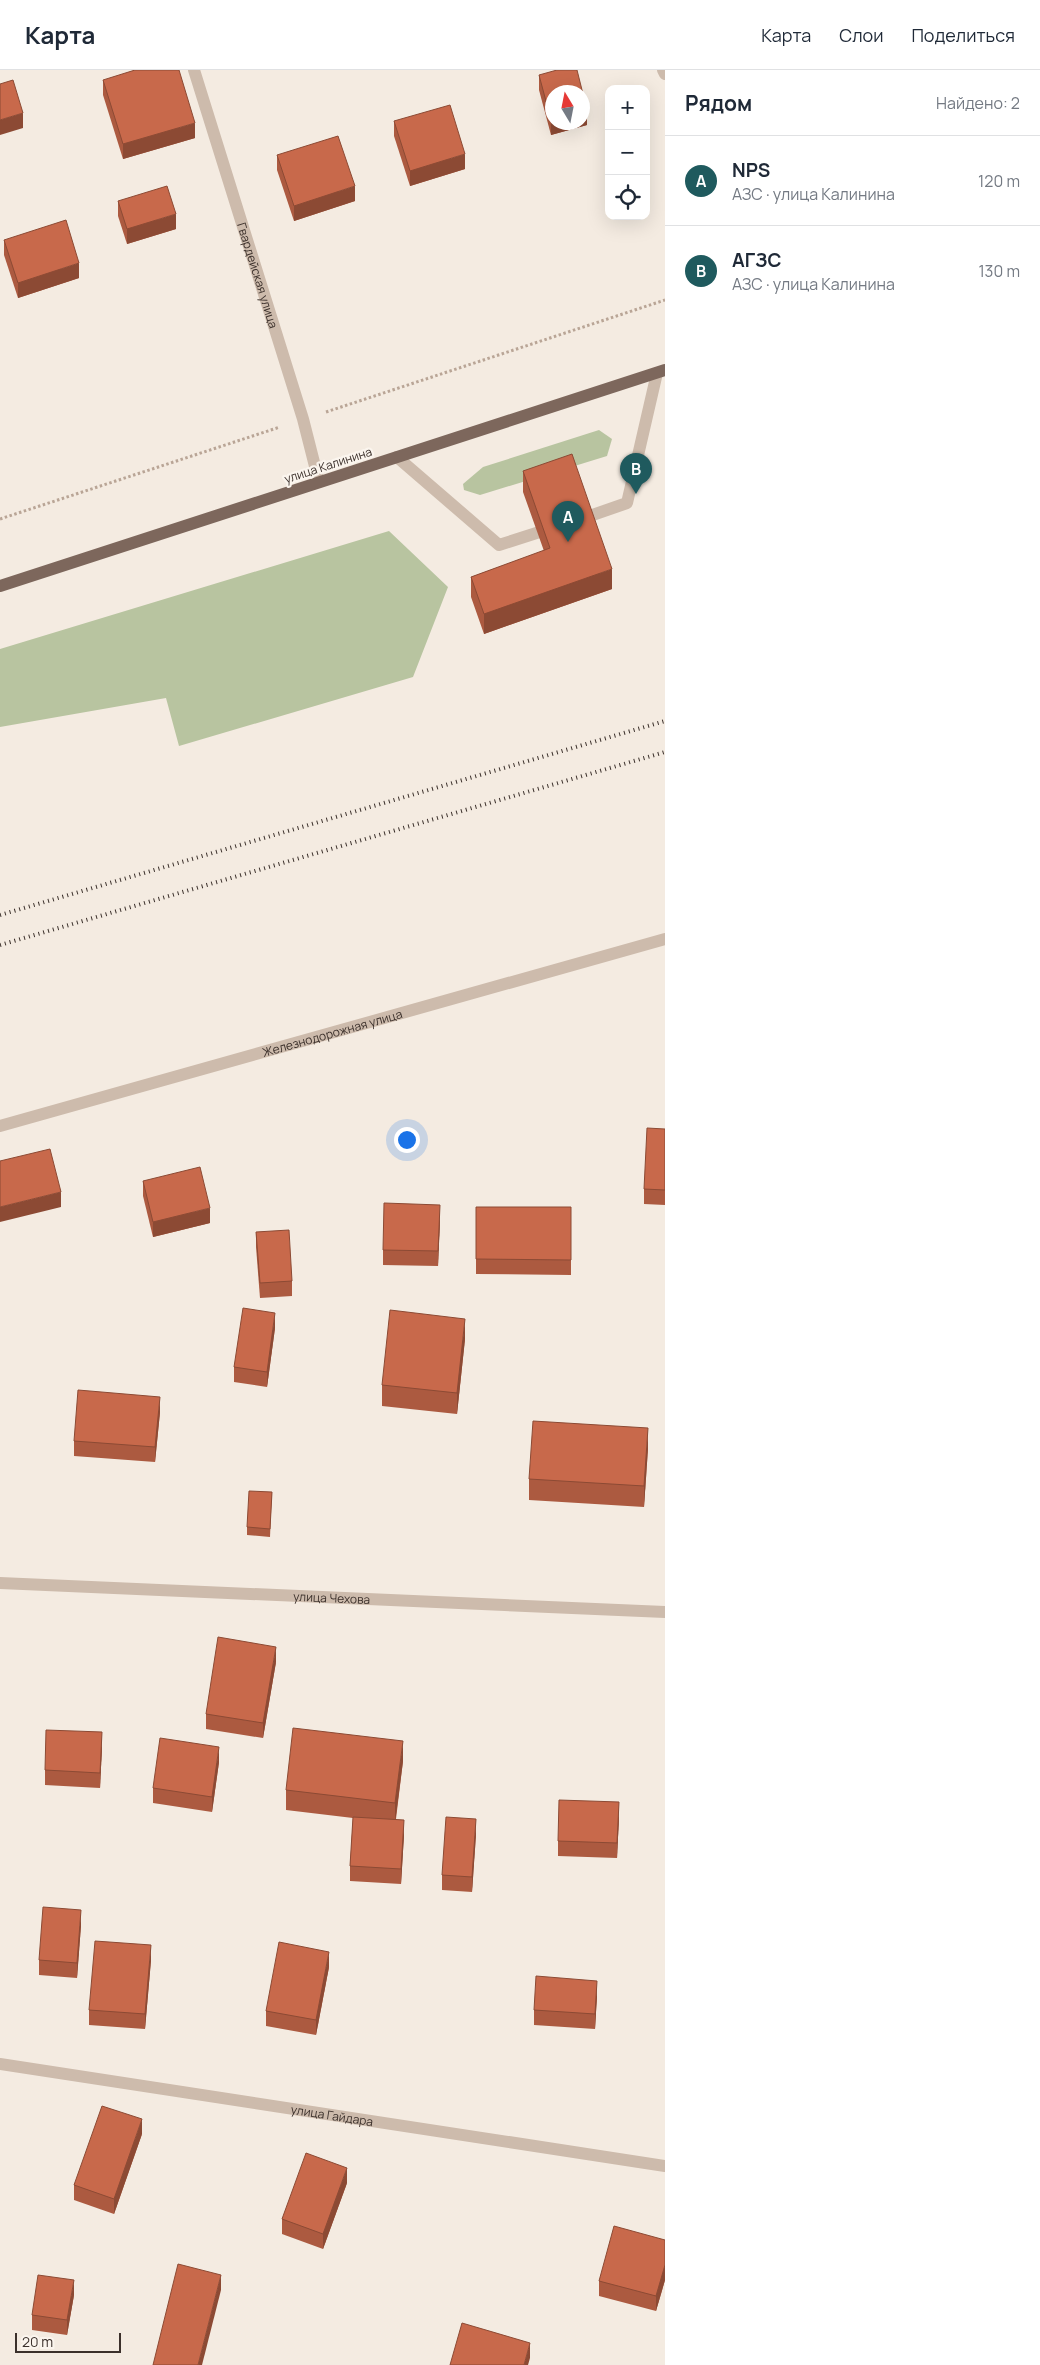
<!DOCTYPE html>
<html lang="ru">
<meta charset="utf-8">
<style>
:root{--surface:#fff;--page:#f2f2f3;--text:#1f2937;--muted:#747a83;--line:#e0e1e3;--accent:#1f5a5e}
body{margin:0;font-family:Manrope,sans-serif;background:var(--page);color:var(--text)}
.controls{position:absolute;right:15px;top:15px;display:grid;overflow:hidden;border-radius:10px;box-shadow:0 5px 20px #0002}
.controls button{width:45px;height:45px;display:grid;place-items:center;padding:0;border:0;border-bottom:1px solid var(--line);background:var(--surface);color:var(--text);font:25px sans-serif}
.compass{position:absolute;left:545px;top:15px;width:45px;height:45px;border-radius:50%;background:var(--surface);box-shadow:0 5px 20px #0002;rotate:350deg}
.scale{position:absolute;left:15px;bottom:12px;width:106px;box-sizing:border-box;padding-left:5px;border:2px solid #3b302b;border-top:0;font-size:14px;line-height:18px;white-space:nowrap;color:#3b302b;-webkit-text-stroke:4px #fbf5ee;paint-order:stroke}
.you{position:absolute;left:406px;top:1069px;width:18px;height:18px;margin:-12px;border:4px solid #fff;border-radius:50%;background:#1a73e8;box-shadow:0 0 0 8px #1a73e833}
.badge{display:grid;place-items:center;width:32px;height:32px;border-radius:50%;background:var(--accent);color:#fff;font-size:16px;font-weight:700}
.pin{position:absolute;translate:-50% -41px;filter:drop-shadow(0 1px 2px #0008)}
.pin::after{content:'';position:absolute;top:26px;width:18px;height:15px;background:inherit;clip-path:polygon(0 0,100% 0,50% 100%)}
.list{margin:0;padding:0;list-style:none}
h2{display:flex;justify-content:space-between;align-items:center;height:65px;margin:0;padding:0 20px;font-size:21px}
h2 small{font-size:16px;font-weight:400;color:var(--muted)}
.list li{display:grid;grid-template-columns:32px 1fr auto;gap:15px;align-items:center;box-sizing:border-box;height:90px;padding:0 20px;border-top:1px solid var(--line)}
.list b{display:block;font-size:19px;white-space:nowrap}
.list p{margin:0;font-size:16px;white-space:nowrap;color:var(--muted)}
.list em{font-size:16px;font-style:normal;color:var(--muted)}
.icon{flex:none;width:28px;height:28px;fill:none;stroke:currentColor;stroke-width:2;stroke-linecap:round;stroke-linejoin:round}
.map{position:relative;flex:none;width:665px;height:2295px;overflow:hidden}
header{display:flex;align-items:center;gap:30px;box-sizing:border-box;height:70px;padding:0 25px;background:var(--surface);border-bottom:1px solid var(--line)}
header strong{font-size:24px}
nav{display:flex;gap:28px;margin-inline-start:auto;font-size:18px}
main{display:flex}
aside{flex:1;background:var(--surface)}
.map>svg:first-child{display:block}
.green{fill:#b8c4a0}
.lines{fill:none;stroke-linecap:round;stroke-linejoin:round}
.path{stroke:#b9a596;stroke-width:3;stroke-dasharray:2.5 2.5;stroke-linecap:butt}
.minor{stroke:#cdbbac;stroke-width:12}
.major{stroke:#7d675c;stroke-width:12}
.rail{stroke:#3b302b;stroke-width:4;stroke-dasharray:1 4;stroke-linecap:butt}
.wall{fill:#ac5a40}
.shaded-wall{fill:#8c4a34}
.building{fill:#c8694b;stroke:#8c4a34}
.labels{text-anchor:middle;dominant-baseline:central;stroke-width:4.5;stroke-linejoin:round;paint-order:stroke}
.street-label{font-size:12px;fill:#3b302b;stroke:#fbf5ee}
</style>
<header>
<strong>Карта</strong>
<nav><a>Карта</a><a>Слои</a><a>Поделиться</a></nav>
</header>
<main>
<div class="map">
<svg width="665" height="2295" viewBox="0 0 665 2295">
<rect width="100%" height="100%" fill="#f4ebe1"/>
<g class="green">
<polygon points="599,360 612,369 607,386 480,425 464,420 463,414 483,397"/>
<polygon points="389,461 448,517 413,607 179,676 166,628 0,657 0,579"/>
</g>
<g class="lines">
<g class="path">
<polyline points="326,342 665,230"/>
<polyline points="0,449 280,357"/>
</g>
<g class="minor">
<path id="s1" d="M 194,0 L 303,349 L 319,412"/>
<polyline points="663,0 665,4"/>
<polyline points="397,387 499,475 552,458"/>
<polyline points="578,450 627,433 657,303"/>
<path id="s2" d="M 0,1056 L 665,869"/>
<path id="s3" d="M 0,1513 L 665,1542"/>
<path id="s4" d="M 0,1994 L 665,2096"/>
</g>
<polyline class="major" points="0,516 665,300"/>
<g class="rail">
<polyline points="0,845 665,651"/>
<polyline points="0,875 665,682"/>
</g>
</g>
<g class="wall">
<polygon points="539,5 587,55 551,65 539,20"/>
<polygon points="103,10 195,68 123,89 103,25"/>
<polygon points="394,51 465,99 410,116 394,66"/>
<polygon points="277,85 355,131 294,151 277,100"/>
<polygon points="118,131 176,159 127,174 118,146"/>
<polygon points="4,170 79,208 18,228 4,185"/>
<polygon points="523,401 612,519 484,564 471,527 471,507 544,481 523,422"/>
<polygon points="665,1059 665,1135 644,1134 644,1119"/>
<polygon points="143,1111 210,1153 153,1167 143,1126"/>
<polygon points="476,1137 571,1137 571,1205 476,1204"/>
<polygon points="440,1150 438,1196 383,1195 383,1180"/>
<polygon points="256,1162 292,1211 292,1226 260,1228 256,1177"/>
<polygon points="275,1258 267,1317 234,1312 234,1297"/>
<polygon points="465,1269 457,1344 382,1336 382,1315"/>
<polygon points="160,1342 155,1392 74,1386 74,1371"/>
<polygon points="648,1378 644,1437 529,1430 529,1409"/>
<polygon points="272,1422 270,1467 247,1465 247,1457"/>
<polygon points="276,1592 263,1668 206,1659 206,1644"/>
<polygon points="102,1677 100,1718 45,1715 45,1700"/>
<polygon points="403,1691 396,1749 404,1765 401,1814 350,1811 350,1796 353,1748 286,1740 286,1720"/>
<polygon points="219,1692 212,1742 153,1733 153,1718"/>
<polygon points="619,1747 617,1788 558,1786 558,1771"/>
<polygon points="476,1764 472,1822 442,1820 442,1805"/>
<polygon points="81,1855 77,1908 39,1905 39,1890"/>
<polygon points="151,1890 145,1959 89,1955 89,1940"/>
<polygon points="329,1897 316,1965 266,1956 266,1941"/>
<polygon points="597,1926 595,1959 534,1955 534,1940"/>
<polygon points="142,2064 114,2144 74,2130 74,2115"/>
<polygon points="347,2113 323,2179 282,2164 282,2149"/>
<polygon points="665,2170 665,2210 656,2241 599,2226 599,2211"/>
<polygon points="74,2225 67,2265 32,2260 32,2245"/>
</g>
<g class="shaded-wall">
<polygon points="587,40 587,55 551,65 551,50 552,50 552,52 582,52 582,42"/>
<polygon points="23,43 23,58 0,65 0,50"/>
<polygon points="195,53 195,68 123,89 123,74"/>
<polygon points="465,84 465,99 410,116 410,101"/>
<polygon points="355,116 355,131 294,151 294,136"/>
<polygon points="176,144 176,159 127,174 127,159"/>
<polygon points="79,193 79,208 18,228 18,213"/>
<polygon points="612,499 612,519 484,564 484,544"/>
<polygon points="61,1122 61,1137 0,1152 0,1137"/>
<polygon points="440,1135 440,1150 438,1196 438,1181"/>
<polygon points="210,1138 210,1153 153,1167 153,1152"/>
<polygon points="275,1243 275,1258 267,1317 267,1302"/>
<polygon points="465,1249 465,1269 457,1344 457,1323"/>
<polygon points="160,1327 160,1342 155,1392 155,1377"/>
<polygon points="648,1358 648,1378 644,1437 644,1416"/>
<polygon points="276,1577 276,1592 263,1668 263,1653"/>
<polygon points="102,1662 102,1677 100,1718 100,1703"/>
<polygon points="403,1671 403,1691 395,1753 395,1733"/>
<polygon points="219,1677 219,1692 212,1742 212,1727"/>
<polygon points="619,1732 619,1747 617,1788 617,1773"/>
<polygon points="476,1749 476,1764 472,1822 472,1807"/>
<polygon points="404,1750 404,1765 401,1814 401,1799"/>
<polygon points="81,1840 81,1855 77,1908 77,1893"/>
<polygon points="151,1875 151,1890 145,1959 145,1944"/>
<polygon points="329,1882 329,1897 316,1965 316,1950"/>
<polygon points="597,1911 597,1926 595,1959 595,1944"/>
<polygon points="142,2049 142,2064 114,2144 114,2129"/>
<polygon points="347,2098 347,2113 323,2179 323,2164"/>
<polygon points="665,2195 665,2210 656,2241 656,2226"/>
<polygon points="221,2205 221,2220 202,2295 198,2295"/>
<polygon points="74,2210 74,2225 67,2265 67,2250"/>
<polygon points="530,2273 530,2288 528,2295 524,2295"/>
</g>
<g class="building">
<polygon points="135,0 179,0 195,53 123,74 103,10"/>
<polygon points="557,0 577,0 587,40 582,42 582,22 552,22 552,50 551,50 539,5"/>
<polygon points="13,10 23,43 0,50 0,14"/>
<polygon points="450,35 465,84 410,101 394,51"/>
<polygon points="338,66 355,116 294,136 277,85"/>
<polygon points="167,116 176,144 127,159 118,131"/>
<polygon points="66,150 79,193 18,213 4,170"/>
<polygon points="572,384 612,499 484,544 471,507 550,478 523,401"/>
<polygon points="647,1058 665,1059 665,1120 644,1119"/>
<polygon points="50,1079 61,1122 0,1137 0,1091"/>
<polygon points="200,1097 210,1138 153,1152 143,1111"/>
<polygon points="384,1133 440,1135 438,1181 383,1180"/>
<polygon points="476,1137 571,1137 571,1190 476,1189"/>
<polygon points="289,1160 292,1211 260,1213 256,1162"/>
<polygon points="243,1238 275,1243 267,1302 234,1297"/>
<polygon points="390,1240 465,1249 457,1323 382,1315"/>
<polygon points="78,1320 160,1327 155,1377 74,1371"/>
<polygon points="533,1351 648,1358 644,1416 529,1409"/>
<polygon points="249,1421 272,1422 270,1459 247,1457"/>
<polygon points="218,1567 276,1577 263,1653 206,1644"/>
<polygon points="293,1658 403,1671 395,1733 286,1720"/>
<polygon points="46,1660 102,1662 100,1703 45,1700"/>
<polygon points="160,1668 219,1677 212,1727 153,1718"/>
<polygon points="559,1730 619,1732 617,1773 558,1771"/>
<polygon points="353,1747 404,1750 401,1799 350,1796"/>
<polygon points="446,1747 476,1749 472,1807 442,1805"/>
<polygon points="43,1837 81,1840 77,1893 39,1890"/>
<polygon points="95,1871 151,1875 145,1944 89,1940"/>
<polygon points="279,1872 329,1882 316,1950 266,1941"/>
<polygon points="536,1906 597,1911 595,1944 534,1940"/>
<polygon points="102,2036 142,2049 114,2129 74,2115"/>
<polygon points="306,2083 347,2098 323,2164 282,2149"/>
<polygon points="614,2156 665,2170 665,2195 656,2226 599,2211"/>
<polygon points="178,2194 221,2205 198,2295 153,2295"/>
<polygon points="38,2205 74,2210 67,2250 32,2245"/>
<polygon points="462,2253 530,2273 524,2295 450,2295"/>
</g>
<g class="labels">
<g class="street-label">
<text stroke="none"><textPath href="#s1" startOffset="215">Гвардейская улица</textPath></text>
<text transform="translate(328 395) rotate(-18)">улица Калинина</text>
<text stroke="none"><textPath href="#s2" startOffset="345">Железнодорожная улица</textPath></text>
<text stroke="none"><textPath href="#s3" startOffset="332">улица Чехова</textPath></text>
<text stroke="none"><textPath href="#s4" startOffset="336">улица Гайдара</textPath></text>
</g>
</g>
</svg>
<div class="controls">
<button>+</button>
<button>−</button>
<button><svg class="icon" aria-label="locate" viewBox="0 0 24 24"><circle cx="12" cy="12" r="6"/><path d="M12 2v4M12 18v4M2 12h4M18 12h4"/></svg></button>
</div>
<svg class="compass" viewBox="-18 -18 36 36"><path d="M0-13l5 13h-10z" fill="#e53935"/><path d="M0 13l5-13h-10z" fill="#747a83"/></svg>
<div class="scale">20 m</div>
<div class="you"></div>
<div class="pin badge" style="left:568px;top:472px">A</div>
<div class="pin badge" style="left:636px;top:424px">B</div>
</div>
<aside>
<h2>Рядом<small>Найдено: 2</small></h2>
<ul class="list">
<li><span class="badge">A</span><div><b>NPS</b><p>АЗС · улица Калинина</p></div><em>120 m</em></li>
<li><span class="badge">B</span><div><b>АГЗС</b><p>АЗС · улица Калинина</p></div><em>130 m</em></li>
</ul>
</aside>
</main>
